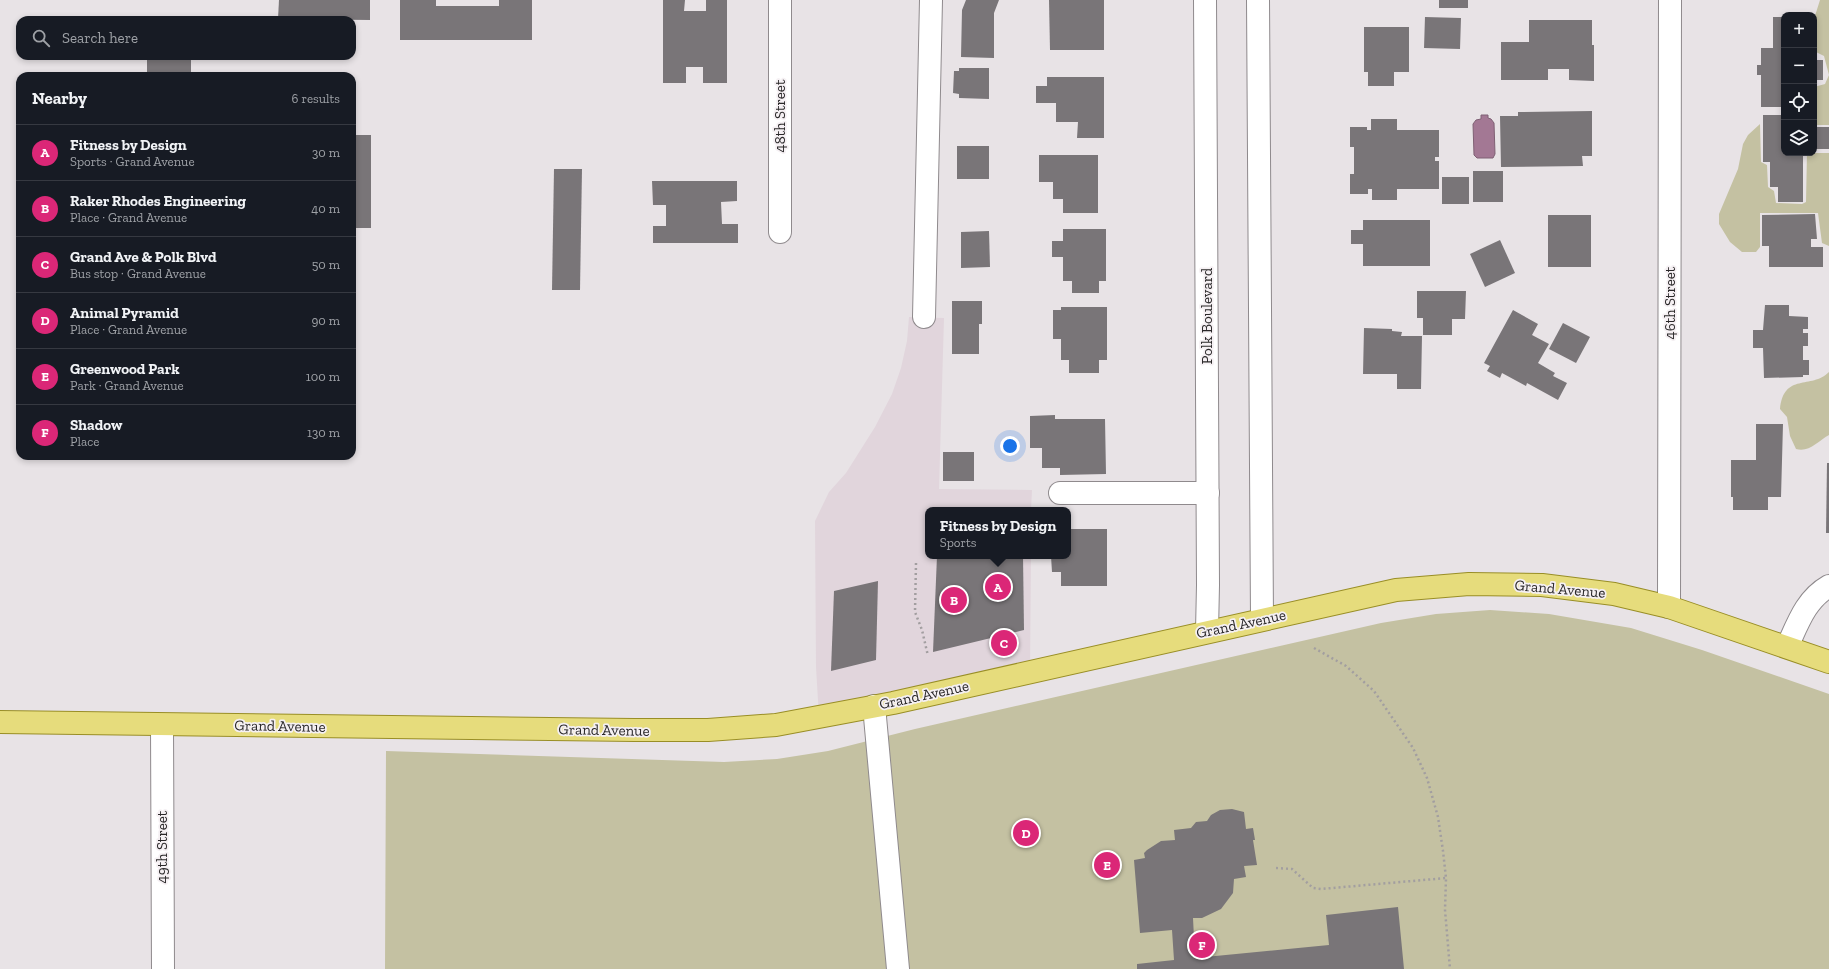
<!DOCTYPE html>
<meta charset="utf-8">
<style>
:root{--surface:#171b24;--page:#20242c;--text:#f1f3f6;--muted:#9ea1a6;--line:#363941;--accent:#db2777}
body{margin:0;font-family:"Zilla Slab",serif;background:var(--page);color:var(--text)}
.controls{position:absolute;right:12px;top:12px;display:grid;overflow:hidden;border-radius:8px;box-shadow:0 2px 6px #0003}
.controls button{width:36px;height:36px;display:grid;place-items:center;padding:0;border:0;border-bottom:1px solid var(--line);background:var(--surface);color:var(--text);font:20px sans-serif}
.you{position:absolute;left:1010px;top:446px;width:14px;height:14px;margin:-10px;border:3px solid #fff;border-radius:50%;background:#1a73e8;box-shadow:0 0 0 6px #1a73e833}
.badge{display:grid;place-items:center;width:26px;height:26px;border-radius:50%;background:var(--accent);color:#fff;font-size:13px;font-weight:700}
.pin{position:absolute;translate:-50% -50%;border:2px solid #fff;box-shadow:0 1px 4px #0006}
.popup{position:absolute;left:925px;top:507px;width:146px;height:52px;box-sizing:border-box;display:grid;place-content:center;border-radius:8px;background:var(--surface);filter:drop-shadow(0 1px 3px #0005);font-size:13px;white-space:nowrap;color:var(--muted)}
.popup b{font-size:15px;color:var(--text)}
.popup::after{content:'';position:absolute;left:50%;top:100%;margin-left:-8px;border:8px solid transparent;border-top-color:var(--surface)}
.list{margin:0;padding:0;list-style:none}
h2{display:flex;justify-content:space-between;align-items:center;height:52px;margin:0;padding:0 16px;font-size:17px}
h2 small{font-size:13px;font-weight:400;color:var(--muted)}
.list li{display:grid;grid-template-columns:26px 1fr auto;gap:12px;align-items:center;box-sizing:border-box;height:56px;padding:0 16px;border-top:1px solid var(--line)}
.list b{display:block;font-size:15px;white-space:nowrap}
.list p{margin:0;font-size:13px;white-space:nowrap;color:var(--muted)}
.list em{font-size:13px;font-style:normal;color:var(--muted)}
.icon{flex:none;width:22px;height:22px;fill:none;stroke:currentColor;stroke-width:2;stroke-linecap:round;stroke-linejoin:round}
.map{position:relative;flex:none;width:1829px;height:969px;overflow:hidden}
.search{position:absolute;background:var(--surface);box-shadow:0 2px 6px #0003;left:16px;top:16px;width:340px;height:44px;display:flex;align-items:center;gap:10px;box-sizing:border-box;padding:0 14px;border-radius:12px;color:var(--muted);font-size:15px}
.panel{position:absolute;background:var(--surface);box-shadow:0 2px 6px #0003;left:16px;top:72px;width:340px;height:388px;border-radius:12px}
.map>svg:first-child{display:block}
.built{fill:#e1d5dc}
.green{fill:#c4c1a2}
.water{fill:#a37894;stroke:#7f6074}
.building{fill:#797578}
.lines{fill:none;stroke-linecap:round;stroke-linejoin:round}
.minor-casing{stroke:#8f8a8d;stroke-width:24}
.major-casing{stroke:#998e26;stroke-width:24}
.path{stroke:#a29ea0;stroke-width:2.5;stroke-dasharray:2 3;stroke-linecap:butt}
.minor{stroke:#fff;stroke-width:22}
.major{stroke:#e6dc7c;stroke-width:22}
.labels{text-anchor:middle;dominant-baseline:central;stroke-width:3.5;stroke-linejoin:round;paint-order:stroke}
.street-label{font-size:15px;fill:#2a2829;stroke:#f5f0f3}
</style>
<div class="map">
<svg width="1829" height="969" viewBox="0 0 1829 969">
<rect width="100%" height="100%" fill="#e8e3e6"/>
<polygon class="built" points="909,317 944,318 939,489 1032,490 1031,510 928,510 928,556 1031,556 1030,672 819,717 816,667 815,521 829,492 846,473 875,427 892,394 901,368 907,341"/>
<g class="green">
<polygon points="1820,0 1829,0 1829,125 1814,125 1814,87 1825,84 1829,75 1824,56 1816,52 1814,50 1814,19"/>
<polygon points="1760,124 1761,162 1767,165 1768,187 1774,191 1776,203 1802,204 1806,202 1807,153 1829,153 1829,246 1822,243 1818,213 1760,213 1760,247 1756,252 1742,252 1730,242 1719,224 1719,214 1738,169 1743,144 1748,135"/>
<path d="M 1829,372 L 1829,435 C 1818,441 1809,453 1796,449 L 1790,436 L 1787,417 L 1780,409 C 1784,372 1811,390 1829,372 Z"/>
<polygon points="1490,610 1549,614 1631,628 1702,650 1829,694 1829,969 385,969 386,751 724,762 777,759 828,751 915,729 1381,623 1436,614"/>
</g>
<polygon class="water" points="1481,115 1488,115 1488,118 1491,119 1494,123 1495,154 1493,158 1477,158 1474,155 1473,124 1476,120 1481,119"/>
<g class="building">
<polygon points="279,0 370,0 370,20 278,19"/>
<polygon points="400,0 436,0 436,6 499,6 499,0 532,0 532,40 400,40"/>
<polygon points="663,0 685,0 684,11 706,11 706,0 727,0 727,83 703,83 703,67 686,67 686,83 663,83"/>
<polygon points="966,0 999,0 994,13 994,58 961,57 962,10"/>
<polygon points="1049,0 1104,0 1104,50 1050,50"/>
<rect x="1439" y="0" width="29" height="8"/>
<polygon points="1425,17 1461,18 1460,49 1424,48"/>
<polygon points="1773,17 1784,17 1784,107 1761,107 1761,75 1757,75 1757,65 1761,65 1761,48 1773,48"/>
<polygon points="1529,20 1592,20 1592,45 1594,45 1594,81 1569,80 1569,69 1548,69 1548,80 1501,80 1501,42 1529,42"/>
<polygon points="1364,27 1409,27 1409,72 1394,72 1394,86 1368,86 1368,72 1364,72"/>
<rect x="147" y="56" width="44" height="20"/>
<rect x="1814" y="60" width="9" height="20"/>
<polygon points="959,68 989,68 989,99 959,98 959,94 953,93 954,71 959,71"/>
<polygon points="1047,77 1104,77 1104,138 1077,138 1078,122 1056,122 1056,103 1036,103 1036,86 1047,86"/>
<polygon points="1592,111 1592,156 1582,156 1583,166 1501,167 1500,116 1518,116 1518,112"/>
<polygon points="1763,115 1784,115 1784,153 1803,153 1803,202 1778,202 1778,187 1770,187 1770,162 1763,162"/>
<polygon points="1371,119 1397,119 1397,130 1439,130 1439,157 1435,157 1435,161 1439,161 1439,189 1397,189 1397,200 1372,200 1372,189 1368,189 1368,194 1350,194 1350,174 1354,174 1354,147 1350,147 1350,127 1367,127 1367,130 1371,130"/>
<rect x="1814" y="127" width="15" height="22"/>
<rect x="352" y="135" width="19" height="93"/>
<rect x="957" y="146" width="32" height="33"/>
<polygon points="1039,155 1098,155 1098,213 1063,213 1063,199 1053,199 1053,182 1039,182"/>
<polygon points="554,169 582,169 580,290 552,290"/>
<rect x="1473" y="171" width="30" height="31"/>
<rect x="1442" y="177" width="27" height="27"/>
<polygon points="652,181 737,181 737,201 721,202 722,224 738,224 738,243 653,243 653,226 666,226 666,205 653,205"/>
<polygon points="1815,214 1817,239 1811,239 1811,247 1823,247 1823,267 1769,267 1769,246 1762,246 1762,215"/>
<rect x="1548" y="215" width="43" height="52"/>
<polygon points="1363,220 1430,220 1430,266 1363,266 1363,244 1351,244 1351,230 1363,230"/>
<polygon points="1063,229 1106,229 1106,281 1099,281 1099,293 1072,293 1072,281 1063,281 1063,257 1052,257 1052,241 1063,241"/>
<polygon points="989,231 990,267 961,268 961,232"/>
<polygon points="1500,240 1515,273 1485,287 1470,254"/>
<polygon points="1417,291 1466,291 1465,319 1452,319 1452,335 1423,335 1423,318 1417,318"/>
<polygon points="952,301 982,301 982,324 979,324 979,354 952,354"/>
<polygon points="1765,305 1789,305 1789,316 1808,317 1808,329 1803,329 1803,333 1808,333 1808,346 1803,346 1803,360 1809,360 1809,375 1803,375 1803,377 1764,378 1763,348 1753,348 1753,330 1763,330"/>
<polygon points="1061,307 1107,307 1107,360 1099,360 1099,373 1069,373 1069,360 1061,360 1061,339 1053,339 1053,310 1061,310"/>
<polygon points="1513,310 1538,324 1532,335 1549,344 1538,363 1555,373 1553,376 1567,383 1558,400 1527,383 1526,386 1502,373 1500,378 1487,371 1490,366 1484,363"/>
<polygon points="1563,323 1590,337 1576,363 1549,349"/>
<polygon points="1364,328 1392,329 1392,331 1402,332 1401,336 1422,336 1421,389 1397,389 1397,374 1363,374"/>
<polygon points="1055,415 1055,419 1105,419 1106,474 1060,475 1060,468 1042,468 1042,448 1030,448 1030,416"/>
<polygon points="1756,424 1783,424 1781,497 1768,497 1768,510 1733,510 1733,497 1731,497 1731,460 1756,460"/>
<rect x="943" y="452" width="31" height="29"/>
<polygon points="1827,463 1829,463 1829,533 1826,533"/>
<polygon points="1068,529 1107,529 1107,586 1061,586 1061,572 1052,572 1051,556 1068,556"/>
<polygon points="937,556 1023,556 1024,630 933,652"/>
<polygon points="878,581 876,660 831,671 834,591"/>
<polygon points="1232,809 1244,812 1246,829 1253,828 1255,840 1253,840 1257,865 1244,866 1246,877 1234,879 1233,893 1221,909 1202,918 1193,918 1195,958 1329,945 1326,915 1398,907 1404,969 1137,969 1137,964 1174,960 1172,930 1140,933 1134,860 1145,858 1144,853 1147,850 1161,841 1175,840 1174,830 1191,828 1196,822 1207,821 1211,815 1220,810"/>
</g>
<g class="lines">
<g class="minor-casing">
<g id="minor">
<polyline points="780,0 780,232"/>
<polyline points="1205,0 1208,585 1207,631"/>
<polyline points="1258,0 1262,619"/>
<polyline points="924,317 931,0"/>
<polyline points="1060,493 1208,493"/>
<polyline points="1669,607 1670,0"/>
<path d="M 1787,647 C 1798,623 1806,599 1829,586"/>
<polyline points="874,706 898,969"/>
<polyline points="162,725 163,969"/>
</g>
</g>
<g class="major-casing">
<polyline id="major" points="0,722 634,730 708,730 776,725 893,703 1396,590 1469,584 1542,585 1614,594 1669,607 1829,662"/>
</g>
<g class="path">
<polyline points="916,563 915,612 922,630 928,656"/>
<polyline points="1314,648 1346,666 1374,691 1413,748 1427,778 1438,817 1443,851 1446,878 1445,910 1450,969"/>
<polyline points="1276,868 1292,869 1313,888 1321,889 1446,878"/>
</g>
<use href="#minor" class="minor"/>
<use href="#major" class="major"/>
</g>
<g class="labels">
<g class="street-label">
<text transform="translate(780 116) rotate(-90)">48th Street</text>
<text transform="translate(1670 303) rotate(-90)">46th Street</text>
<text transform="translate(1207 316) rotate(-90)">Polk Boulevard</text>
<text transform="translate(1560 589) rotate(5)">Grand Avenue</text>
<text transform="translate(1241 624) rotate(-12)">Grand Avenue</text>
<text transform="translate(924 695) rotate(-12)">Grand Avenue</text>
<text transform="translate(280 726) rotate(1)">Grand Avenue</text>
<text transform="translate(604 730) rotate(1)">Grand Avenue</text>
<text transform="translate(162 847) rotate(-90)">49th Street</text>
</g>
</g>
</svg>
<div class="controls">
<button>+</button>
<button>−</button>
<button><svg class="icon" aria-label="locate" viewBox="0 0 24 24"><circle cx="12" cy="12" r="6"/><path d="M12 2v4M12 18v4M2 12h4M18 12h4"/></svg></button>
<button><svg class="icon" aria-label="layers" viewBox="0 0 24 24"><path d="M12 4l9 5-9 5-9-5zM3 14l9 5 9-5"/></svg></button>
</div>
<div class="you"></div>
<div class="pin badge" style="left:998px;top:587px">A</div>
<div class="popup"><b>Fitness by Design</b>Sports</div>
<div class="pin badge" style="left:954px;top:600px">B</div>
<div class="pin badge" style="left:1004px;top:643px">C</div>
<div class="pin badge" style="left:1026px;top:833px">D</div>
<div class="pin badge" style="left:1107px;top:865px">E</div>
<div class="pin badge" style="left:1202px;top:945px">F</div>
<div class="search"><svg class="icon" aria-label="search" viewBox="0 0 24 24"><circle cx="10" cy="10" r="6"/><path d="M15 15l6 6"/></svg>Search here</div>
<section class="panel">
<h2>Nearby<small>6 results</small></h2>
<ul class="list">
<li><span class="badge">A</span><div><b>Fitness by Design</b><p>Sports · Grand Avenue</p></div><em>30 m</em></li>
<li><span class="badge">B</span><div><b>Raker Rhodes Engineering</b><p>Place · Grand Avenue</p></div><em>40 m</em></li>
<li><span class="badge">C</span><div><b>Grand Ave &amp; Polk Blvd</b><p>Bus stop · Grand Avenue</p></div><em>50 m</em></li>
<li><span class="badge">D</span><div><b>Animal Pyramid</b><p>Place · Grand Avenue</p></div><em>90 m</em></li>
<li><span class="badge">E</span><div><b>Greenwood Park</b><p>Park · Grand Avenue</p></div><em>100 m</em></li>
<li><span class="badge">F</span><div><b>Shadow</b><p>Place</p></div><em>130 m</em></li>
</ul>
</section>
</div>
